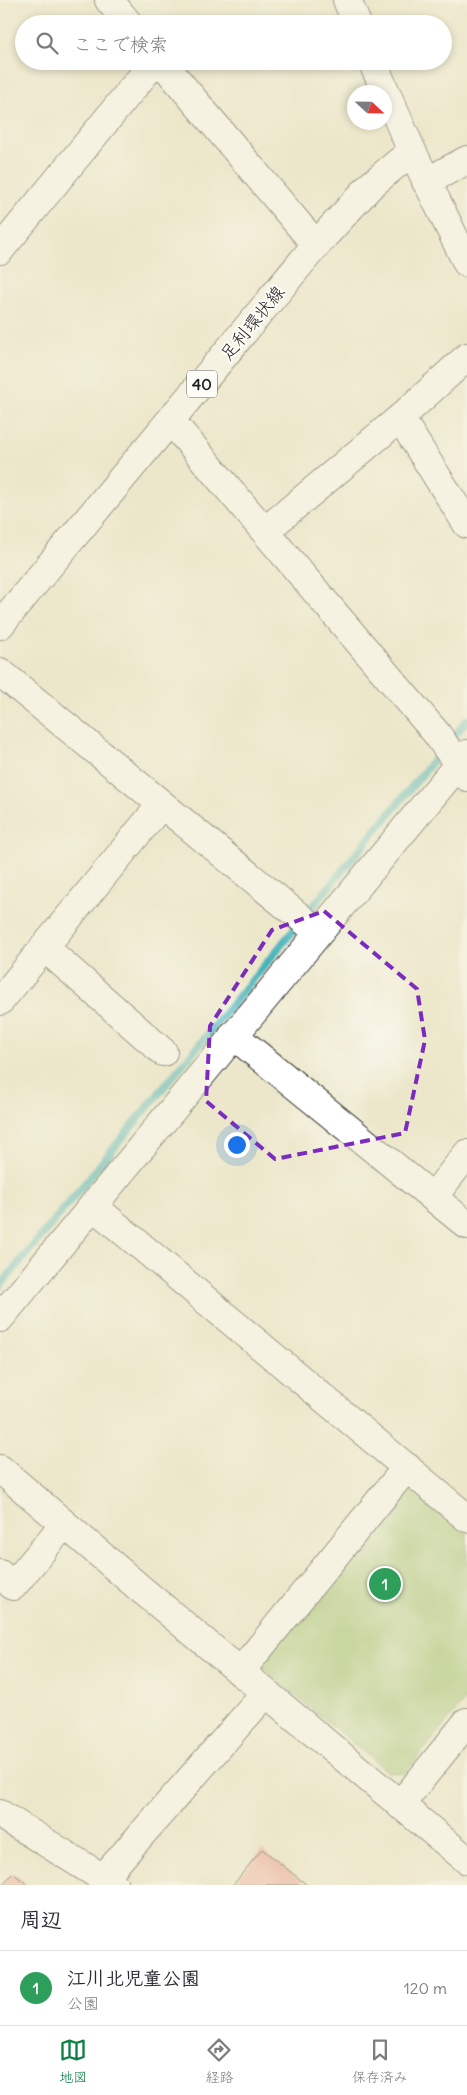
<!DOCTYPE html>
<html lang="ja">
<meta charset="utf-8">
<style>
:root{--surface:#fff;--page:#f2f2f3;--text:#2b2b33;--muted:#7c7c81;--line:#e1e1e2;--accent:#0b8043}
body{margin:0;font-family:Delius,"Klee One",sans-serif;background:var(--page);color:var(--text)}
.compass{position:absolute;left:347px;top:85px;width:45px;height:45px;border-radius:50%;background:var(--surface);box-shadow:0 2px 8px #0003;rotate:112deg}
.you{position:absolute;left:236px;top:1144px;width:18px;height:18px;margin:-12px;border:4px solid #fff;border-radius:50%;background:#1a73e8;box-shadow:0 0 0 8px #1a73e833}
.badge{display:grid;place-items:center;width:32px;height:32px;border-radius:50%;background:var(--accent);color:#fff;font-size:16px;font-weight:700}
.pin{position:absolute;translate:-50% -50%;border:2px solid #fff;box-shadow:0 1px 5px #0006}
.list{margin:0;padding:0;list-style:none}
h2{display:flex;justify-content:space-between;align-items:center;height:65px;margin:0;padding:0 20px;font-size:21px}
h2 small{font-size:16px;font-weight:400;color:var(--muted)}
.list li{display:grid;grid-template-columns:32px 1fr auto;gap:15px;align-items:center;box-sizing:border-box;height:75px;padding:0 20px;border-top:1px solid var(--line)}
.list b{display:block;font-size:19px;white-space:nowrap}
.list p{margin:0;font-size:16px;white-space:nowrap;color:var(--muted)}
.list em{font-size:16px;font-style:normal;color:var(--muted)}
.icon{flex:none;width:28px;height:28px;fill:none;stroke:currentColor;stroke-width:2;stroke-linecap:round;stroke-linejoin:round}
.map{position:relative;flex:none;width:467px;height:1885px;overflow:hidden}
.search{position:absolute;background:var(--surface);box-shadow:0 2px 8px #0003;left:15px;right:15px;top:15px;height:55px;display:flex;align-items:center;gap:12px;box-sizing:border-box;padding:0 18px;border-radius:28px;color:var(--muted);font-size:19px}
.sheet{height:140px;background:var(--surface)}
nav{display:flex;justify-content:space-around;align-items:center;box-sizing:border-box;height:70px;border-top:1px solid var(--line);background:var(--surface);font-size:14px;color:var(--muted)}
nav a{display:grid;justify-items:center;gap:2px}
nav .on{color:var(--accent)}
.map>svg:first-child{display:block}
.green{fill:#9bc16c;stroke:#5c6e44}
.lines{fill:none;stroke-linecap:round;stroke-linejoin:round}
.stream{stroke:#44b4bb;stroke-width:8}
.building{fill:#ef998d}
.street-casing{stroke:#3b3a36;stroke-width:30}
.secondary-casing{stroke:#3b3a36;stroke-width:30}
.primary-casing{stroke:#3b3a36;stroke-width:30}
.street{stroke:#fff;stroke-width:28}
.secondary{stroke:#fff;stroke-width:28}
.primary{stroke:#fff;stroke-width:28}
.marked{fill:none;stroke:#7b2cbf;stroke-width:4;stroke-dasharray:10 6;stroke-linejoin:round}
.labels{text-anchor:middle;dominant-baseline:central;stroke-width:4;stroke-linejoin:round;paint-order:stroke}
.shield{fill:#fdfcf7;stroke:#605f5e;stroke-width:1}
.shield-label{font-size:16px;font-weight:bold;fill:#1c1c1c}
.street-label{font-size:18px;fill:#1c1c1c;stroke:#fdfcf7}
</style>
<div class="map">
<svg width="467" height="1885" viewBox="0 0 467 1885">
<rect width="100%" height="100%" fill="#fdfcf7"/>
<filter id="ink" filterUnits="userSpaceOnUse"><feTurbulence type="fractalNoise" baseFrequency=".02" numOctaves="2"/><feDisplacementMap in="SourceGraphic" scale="10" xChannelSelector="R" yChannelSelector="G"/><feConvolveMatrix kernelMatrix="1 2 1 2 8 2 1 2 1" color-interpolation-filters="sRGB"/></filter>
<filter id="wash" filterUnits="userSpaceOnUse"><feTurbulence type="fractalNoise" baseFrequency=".0096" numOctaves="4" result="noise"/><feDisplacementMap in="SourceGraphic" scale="20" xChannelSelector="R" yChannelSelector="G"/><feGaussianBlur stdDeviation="1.12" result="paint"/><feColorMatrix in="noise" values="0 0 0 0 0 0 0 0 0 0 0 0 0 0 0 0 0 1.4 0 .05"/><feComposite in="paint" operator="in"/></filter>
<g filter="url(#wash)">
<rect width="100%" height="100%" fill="#ece7ca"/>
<polygon class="green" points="409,1478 467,1526 467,1697 404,1774 388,1772 255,1662"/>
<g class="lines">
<g class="stream">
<polyline points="449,742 467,720"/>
<polyline points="0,1286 442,750"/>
</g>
</g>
<g id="blocks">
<g class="building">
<polygon points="262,1849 307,1885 233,1885"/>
<polygon points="13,1873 28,1885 2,1885"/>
</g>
</g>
</g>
<g filter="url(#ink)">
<use href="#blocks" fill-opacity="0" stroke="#3b3a36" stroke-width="1"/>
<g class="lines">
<g class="street-casing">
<g id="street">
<polyline points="109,0 129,24"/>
<polyline points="161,61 316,245"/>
<polyline points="426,182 467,160"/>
<polyline points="0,250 155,61"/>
<polyline points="400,418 467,524"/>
<polyline points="171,421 437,734 467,777"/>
<polyline points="265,531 400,418 467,357"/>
<polyline points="0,672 318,932"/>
<polyline points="44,947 163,1052"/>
<polyline points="0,1001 161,805"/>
<polyline points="233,1035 467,1225"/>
<polyline points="433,1197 467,1154"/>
<polyline points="93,1206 467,1518"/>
<polyline points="0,1318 467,754"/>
<polyline points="0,1469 142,1590 467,1860"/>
<polyline points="0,1574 13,1586 64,1524"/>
<polyline points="240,1672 407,1467"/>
<polyline points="400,1805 467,1722"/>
<polyline points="104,1877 266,1693"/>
</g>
</g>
<g class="secondary-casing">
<g id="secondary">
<polyline points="412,151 467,263"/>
<polyline points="0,1814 114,1885"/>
</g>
</g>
<g class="primary-casing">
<g id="primary">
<polyline points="347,0 357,24"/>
<polyline points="0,625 316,245 370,186 412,151 372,61"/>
</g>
</g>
<use href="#street" class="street"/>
<use href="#secondary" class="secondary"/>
<use href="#primary" class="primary"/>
</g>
</g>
<path d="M0 0H467V1885H0ZM 324,911 L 417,989 L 425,1040 L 405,1133 L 275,1159 L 206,1101 L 210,1026 L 272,930 Z" fill="#ece7ca" fill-opacity=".55" fill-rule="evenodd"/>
<path class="marked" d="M 324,911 L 417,989 L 425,1040 L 405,1133 L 275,1159 L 206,1101 L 210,1026 L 272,930 Z"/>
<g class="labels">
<rect class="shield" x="187" y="370.5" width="30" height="27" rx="4"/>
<g class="shield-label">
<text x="202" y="384">40</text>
</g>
<g class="street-label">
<text transform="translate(252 323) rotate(-51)">足利環状線</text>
</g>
</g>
</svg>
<svg class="compass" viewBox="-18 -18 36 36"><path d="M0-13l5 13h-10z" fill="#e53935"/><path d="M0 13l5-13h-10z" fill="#7c7c81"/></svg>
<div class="you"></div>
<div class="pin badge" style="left:385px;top:1584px;background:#2e9e5b">1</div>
<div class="search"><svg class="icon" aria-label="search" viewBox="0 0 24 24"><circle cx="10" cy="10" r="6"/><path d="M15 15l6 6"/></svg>ここで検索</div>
</div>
<section class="sheet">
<h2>周辺<small></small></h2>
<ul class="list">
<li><span class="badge" style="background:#2e9e5b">1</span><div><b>江川北児童公園</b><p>公園</p></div><em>120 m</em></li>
</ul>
</section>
<nav>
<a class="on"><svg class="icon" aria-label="map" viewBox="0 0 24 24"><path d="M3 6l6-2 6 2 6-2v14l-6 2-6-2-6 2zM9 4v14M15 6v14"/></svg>地図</a>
<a><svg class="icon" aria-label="directions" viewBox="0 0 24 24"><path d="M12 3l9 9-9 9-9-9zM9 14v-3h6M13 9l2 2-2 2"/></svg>経路</a>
<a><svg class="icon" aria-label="saved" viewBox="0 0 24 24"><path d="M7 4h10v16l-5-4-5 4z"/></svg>保存済み</a>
</nav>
